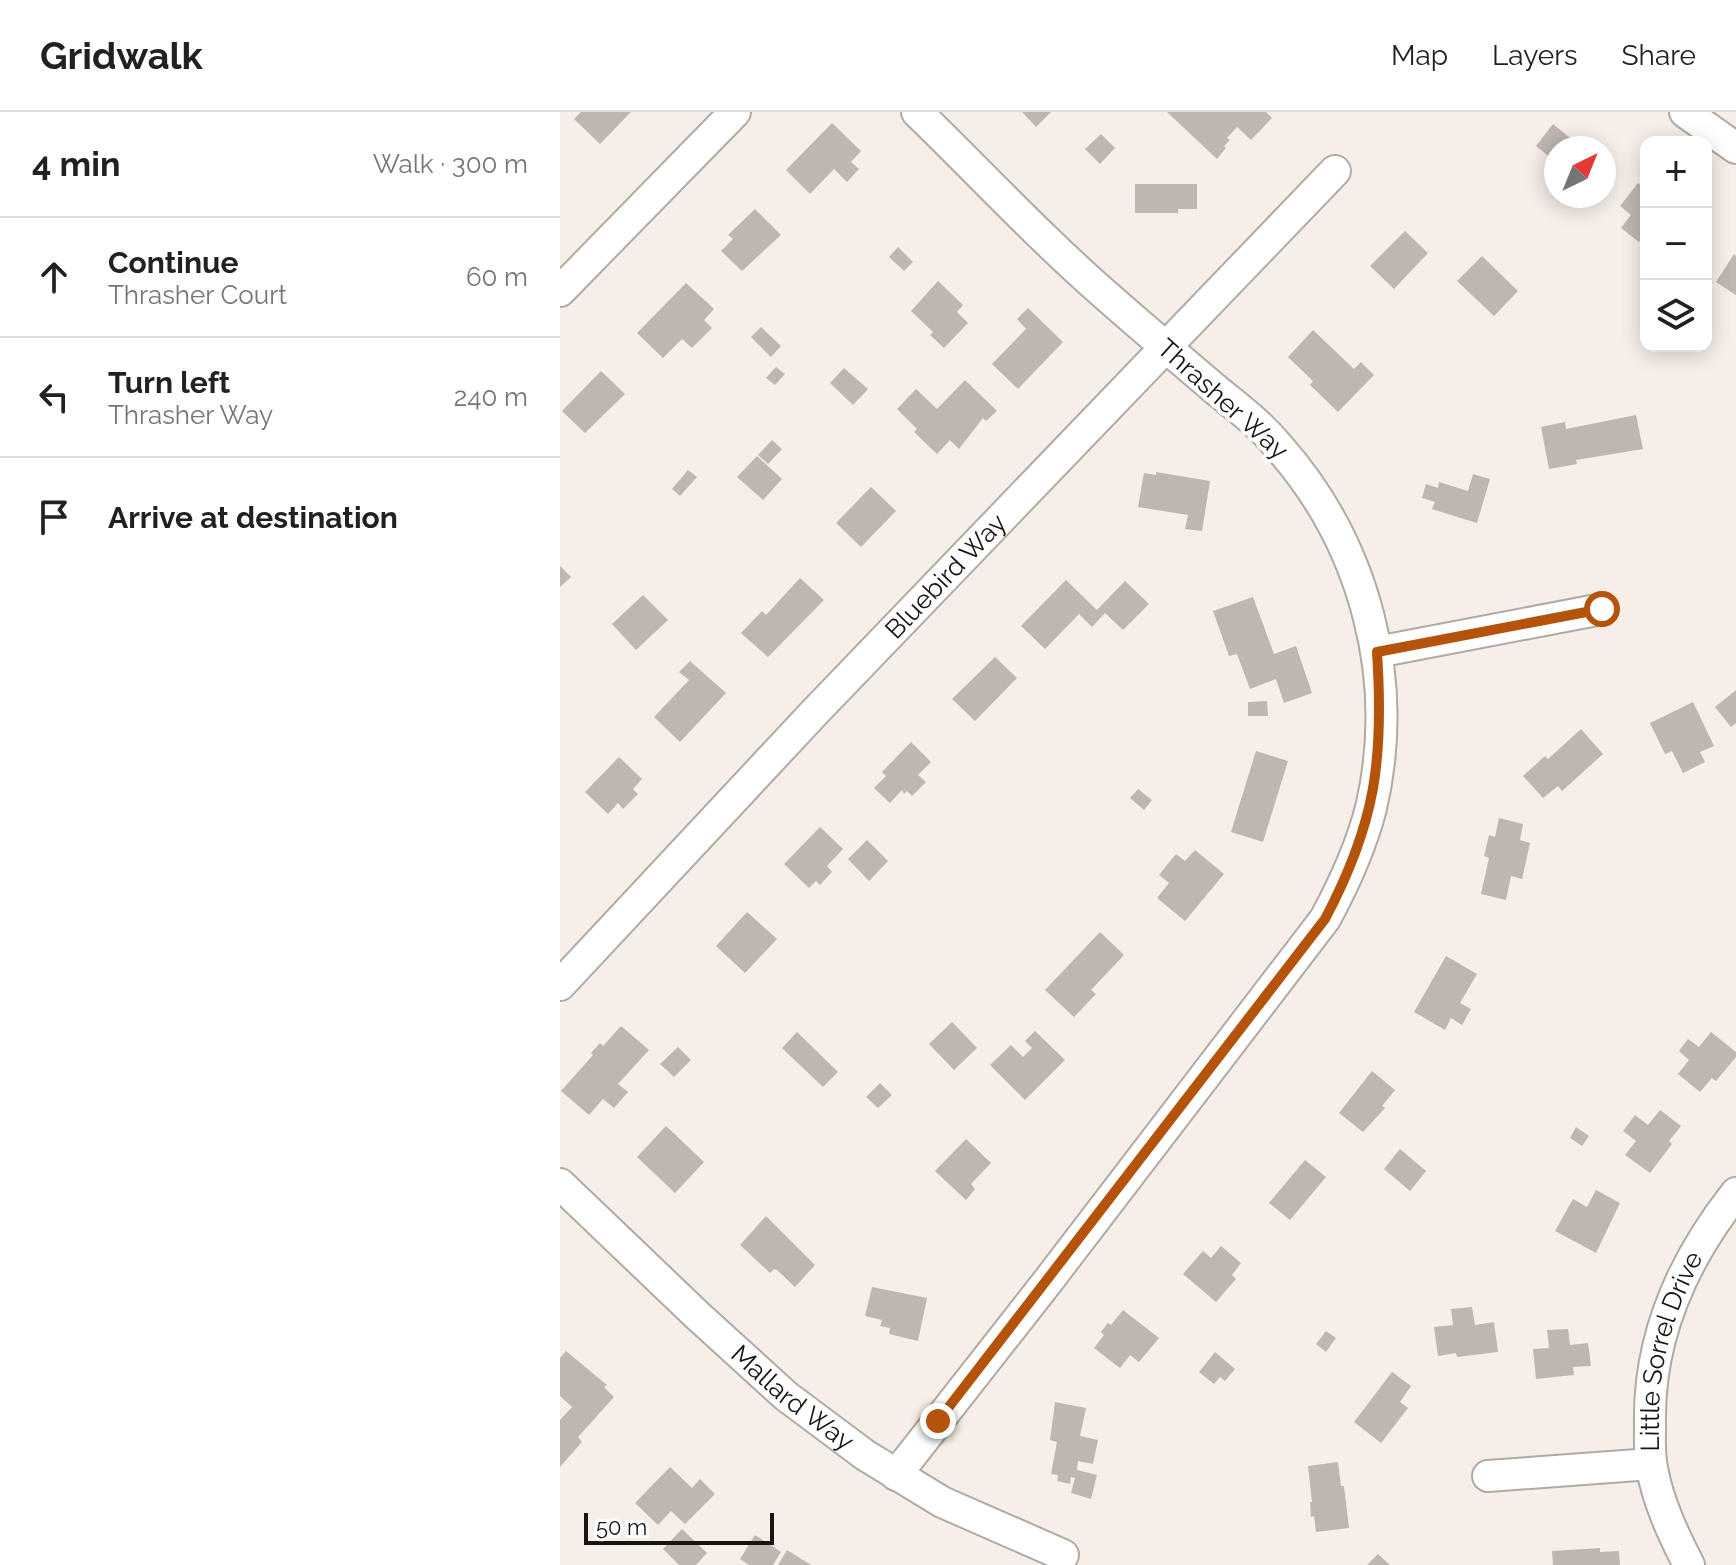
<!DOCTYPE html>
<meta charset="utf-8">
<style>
:root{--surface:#fff;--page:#f2f2f2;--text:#202124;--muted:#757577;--line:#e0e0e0}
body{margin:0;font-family:Raleway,sans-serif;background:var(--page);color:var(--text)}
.controls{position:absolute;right:24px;top:24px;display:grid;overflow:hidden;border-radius:16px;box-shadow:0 4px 20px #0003}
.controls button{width:72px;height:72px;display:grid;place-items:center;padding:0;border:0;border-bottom:2px solid var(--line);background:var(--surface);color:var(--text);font:40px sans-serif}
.compass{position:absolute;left:984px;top:24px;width:72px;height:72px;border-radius:50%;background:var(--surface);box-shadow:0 4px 20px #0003;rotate:43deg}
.scale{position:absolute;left:24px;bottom:20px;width:190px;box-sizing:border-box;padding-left:8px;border:4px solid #171412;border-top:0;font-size:22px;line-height:28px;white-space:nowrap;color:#171412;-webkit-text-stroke:6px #fff;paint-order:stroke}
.stop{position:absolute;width:24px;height:24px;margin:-18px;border:6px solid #b45309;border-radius:50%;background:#fff}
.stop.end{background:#b45309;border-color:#fff;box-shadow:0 2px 8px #0008}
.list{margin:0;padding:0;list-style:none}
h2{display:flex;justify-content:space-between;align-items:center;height:104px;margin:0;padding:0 32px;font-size:34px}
h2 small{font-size:26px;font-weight:400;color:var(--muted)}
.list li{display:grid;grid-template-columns:52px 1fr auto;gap:24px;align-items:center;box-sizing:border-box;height:120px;padding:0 32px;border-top:2px solid var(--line)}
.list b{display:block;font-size:30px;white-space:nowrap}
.list p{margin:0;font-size:26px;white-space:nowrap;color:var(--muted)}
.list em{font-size:26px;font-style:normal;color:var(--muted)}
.icon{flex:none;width:44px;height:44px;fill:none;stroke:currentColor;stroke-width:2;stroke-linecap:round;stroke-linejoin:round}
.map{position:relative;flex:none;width:1176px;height:1453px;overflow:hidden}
header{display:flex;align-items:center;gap:48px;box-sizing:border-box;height:112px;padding:0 40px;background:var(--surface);border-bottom:2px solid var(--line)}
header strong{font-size:38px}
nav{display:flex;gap:44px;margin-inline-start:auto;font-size:28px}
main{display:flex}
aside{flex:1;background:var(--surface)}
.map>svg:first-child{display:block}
.building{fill:#beb7b0}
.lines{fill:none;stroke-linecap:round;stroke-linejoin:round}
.street-casing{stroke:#b0aaa3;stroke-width:34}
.street{stroke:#fff;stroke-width:30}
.route{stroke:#b45309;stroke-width:10}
.labels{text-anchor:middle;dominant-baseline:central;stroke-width:8;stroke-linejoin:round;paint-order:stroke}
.street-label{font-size:26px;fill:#171412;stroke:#fff}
</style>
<header>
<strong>Gridwalk</strong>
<nav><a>Map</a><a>Layers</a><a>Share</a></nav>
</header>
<main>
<aside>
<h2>4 min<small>Walk · 300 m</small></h2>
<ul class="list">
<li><svg class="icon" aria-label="ahead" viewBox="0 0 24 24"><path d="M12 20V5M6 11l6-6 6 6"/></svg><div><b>Continue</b><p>Thrasher Court</p></div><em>60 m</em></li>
<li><svg class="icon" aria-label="left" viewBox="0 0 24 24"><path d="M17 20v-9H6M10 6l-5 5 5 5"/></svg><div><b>Turn left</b><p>Thrasher Way</p></div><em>240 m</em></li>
<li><svg class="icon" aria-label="arrive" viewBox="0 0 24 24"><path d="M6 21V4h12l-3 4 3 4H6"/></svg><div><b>Arrive at destination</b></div></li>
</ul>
</aside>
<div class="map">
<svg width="1176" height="1453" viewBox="0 0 1176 1453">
<rect width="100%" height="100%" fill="#f6efe8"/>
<g class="building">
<polygon points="21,0 71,0 40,32 14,7"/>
<polygon points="462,0 491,0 476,15"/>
<polygon points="607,0 706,0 712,6 691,28 677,15 667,26 670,28 664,34 666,36 657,47"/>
<polygon points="272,11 301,39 291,50 299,57 287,70 274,57 250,82 226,58"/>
<polygon points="993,12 1014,29 1016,27 1028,36 996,36 996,50 976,34"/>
<polygon points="541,22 555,36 540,52 525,37"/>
<polygon points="1078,71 1086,77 1086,121 1079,130 1061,116 1071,103 1060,94"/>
<polygon points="575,72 637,72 637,97 618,97 618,101 575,101"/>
<polygon points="195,97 221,123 182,159 161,139 173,127 168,123"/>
<polygon points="845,119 868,141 834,177 810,154"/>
<polygon points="338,135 353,150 344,159 329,145"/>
<polygon points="1174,142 1176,144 1176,183 1156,170"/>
<polygon points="922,144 958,179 934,204 897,169"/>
<polygon points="378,169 403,193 397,200 408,211 384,236 370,223 373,220 351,199"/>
<polygon points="126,171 154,197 144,208 152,216 132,236 122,227 103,246 77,221"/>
<polygon points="468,196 503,230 458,277 432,252 466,217 457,207"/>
<polygon points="201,215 221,234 211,245 191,225"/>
<polygon points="753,218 794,257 801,250 814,263 778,300 750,273 753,269 728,245"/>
<polygon points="216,255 225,262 215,273 206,266"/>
<polygon points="284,256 308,277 293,293 270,271"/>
<polygon points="41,259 65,282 25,321 2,299"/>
<polygon points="405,268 437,299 426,309 423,306 399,337 390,328 377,342 354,320 357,317 337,297 356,277 377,297"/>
<polygon points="1076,303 1083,337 1016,348 1017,352 989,357 981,315 1005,310 1006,317"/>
<polygon points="212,328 222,337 208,352 198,343"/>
<polygon points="197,344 222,367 203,388 177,365"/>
<polygon points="128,358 137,365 120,384 112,377"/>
<polygon points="596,360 650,369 642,419 625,417 628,403 578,395 584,361 596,363"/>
<polygon points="913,362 930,367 917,411 872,397 875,390 862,386 866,372 878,376 879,370 908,379"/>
<polygon points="311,375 336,399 301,435 276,411"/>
<polygon points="0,454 11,465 0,475"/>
<polygon points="240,466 264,488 208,545 181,521 202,499 206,503"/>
<polygon points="506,468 537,498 565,469 589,492 563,518 545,501 532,515 519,502 485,537 461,514"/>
<polygon points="83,483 108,508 76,538 52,512"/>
<polygon points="693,485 714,542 736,534 752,581 724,591 716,567 690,577 677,542 669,544 653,499"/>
<polygon points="435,545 457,566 415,609 392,587"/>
<polygon points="130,549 166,581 120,630 94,605 129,568 119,560"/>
<polygon points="1176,578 1176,611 1171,615 1155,595"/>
<polygon points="707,589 708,604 688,604 688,590"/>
<polygon points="1133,590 1154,634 1140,640 1145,650 1123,661 1112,639 1105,642 1090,611"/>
<polygon points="1021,617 1043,642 1002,679 998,674 983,686 963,664 985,644 988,647"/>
<polygon points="351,630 371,650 358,663 366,670 352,684 347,679 344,682 342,678 330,691 314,676 326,664 322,660"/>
<polygon points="696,639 728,649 703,730 671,720"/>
<polygon points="59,645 82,667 73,677 78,682 63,697 58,691 48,702 25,680"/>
<polygon points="578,677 592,688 584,698 570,686"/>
<polygon points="939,706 963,712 960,728 970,731 962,767 951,764 946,788 921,782 929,746 924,744 929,723 935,725"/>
<polygon points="260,715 283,737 267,754 272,760 260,773 256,769 249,776 224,752"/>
<polygon points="307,728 328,749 309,769 288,747"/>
<polygon points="635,738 664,762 625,809 597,786 609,771 599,763 616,742 625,749"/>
<polygon points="187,800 217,827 185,861 156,834"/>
<polygon points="540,820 564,843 531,878 536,882 514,905 485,878"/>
<polygon points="886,844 917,862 900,891 911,897 902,913 891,906 885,918 854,900"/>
<polygon points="392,910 417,936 394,958 369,932"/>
<polygon points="61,914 89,938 58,972 68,980 54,996 43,987 29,1003 1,979 33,943 31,941 40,931 43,934"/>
<polygon points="475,919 505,948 465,988 430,953 451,933 463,945 472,936 465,929"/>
<polygon points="237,920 278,960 263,975 222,936"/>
<polygon points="1151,920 1176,940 1176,945 1156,969 1152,966 1140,980 1118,962 1129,948 1119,939 1128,927 1139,935"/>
<polygon points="118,935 131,948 114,965 100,952"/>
<polygon points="812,959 835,978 822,994 825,996 803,1020 779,1001"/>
<polygon points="320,971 332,983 318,996 306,985"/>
<polygon points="1100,998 1121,1014 1109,1029 1112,1032 1090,1061 1065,1043 1076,1029 1063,1019 1075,1003 1088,1013"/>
<polygon points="106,1014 144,1050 115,1081 77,1045"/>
<polygon points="1016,1015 1029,1024 1022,1034 1010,1026"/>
<polygon points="406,1027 431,1051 411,1072 415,1077 406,1088 375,1059"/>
<polygon points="840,1037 866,1059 850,1079 824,1057"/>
<polygon points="745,1048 766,1065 730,1108 709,1091"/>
<polygon points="1036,1078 1060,1091 1036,1141 995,1119 1013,1087 1027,1095"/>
<polygon points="206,1104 255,1153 235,1175 217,1158 214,1157 210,1161 180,1133"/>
<polygon points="661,1134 681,1151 672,1163 676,1167 656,1190 623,1162 643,1139 651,1146"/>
<polygon points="312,1175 367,1186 358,1229 329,1222 330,1216 320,1214 322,1208 305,1204"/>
<polygon points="912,1195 915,1213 934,1210 938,1240 897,1245 896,1241 878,1244 874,1215 893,1213 891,1197"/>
<polygon points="563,1198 599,1226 579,1250 570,1243 560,1256 534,1236 544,1223 541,1220 548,1211 551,1213"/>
<polygon points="1008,1217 1010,1233 1028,1231 1031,1254 1013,1255 1014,1263 976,1267 973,1237 989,1236 987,1218"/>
<polygon points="766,1219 776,1226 766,1240 756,1232"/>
<polygon points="6,1239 47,1273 44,1275 54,1285 18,1325 22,1330 0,1355 0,1308 12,1295 0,1284 0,1246"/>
<polygon points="655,1240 675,1257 665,1269 660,1265 654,1272 639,1260"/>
<polygon points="832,1260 851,1274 840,1290 848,1296 821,1331 794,1310"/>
<polygon points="495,1290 526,1296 520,1324 538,1328 533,1352 518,1349 517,1358 537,1363 531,1387 511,1381 515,1366 511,1365 510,1372 497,1369 498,1363 491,1362 497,1330 490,1328"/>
<polygon points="778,1350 781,1374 784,1374 789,1416 756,1420 754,1404 751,1405 750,1390 752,1390 748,1354"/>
<polygon points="110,1355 132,1376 140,1367 155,1382 125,1412 111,1399 98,1413 75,1391"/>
<polygon points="122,1417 147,1441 136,1453 119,1453 103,1437"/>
<polygon points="195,1423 221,1440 213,1453 189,1453 180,1447"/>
<polygon points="1040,1436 1040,1440 1059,1439 1060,1453 993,1453 992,1439"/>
<polygon points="227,1438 251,1453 218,1453"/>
<polygon points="818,1442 830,1453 807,1453"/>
</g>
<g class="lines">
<g class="street-casing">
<g id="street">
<polyline points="1125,0 1176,36"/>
<polyline points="0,179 175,0"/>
<polyline points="817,540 1042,497"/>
<path id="s1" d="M 0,873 L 253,602 L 775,59"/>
<path id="s2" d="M 0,1072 L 137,1203 L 226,1284 L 305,1343 L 382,1390 L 503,1443"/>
<path d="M 336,1363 L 488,1169 L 765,807 C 784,772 801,735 811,696 C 841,567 805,432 718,334 C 700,312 677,295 655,277 C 620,247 584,217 549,186 C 482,128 421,62 357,0"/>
<polyline points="928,1364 1091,1352"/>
<path id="s3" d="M 1129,1453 C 1113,1422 1098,1390 1092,1356 C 1089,1342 1090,1327 1090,1313 C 1088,1226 1123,1148 1176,1081"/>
</g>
</g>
<use href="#street" class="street"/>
</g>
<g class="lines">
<path class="route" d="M 378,1309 L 765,807 C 816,711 824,647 817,540 L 1042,497"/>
</g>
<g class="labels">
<g class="street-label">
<text transform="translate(663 287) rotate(42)">Thrasher Way</text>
<text stroke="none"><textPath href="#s1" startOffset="562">Bluebird Way</textPath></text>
<text stroke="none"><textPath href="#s3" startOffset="224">Little Sorrel Drive</textPath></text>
<text stroke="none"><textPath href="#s2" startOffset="316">Mallard Way</textPath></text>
</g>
</g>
</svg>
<div class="controls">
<button>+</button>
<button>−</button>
<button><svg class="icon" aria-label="layers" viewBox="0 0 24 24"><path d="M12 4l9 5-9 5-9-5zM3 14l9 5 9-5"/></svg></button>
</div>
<svg class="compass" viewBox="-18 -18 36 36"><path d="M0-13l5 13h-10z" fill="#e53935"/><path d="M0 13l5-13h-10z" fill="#757577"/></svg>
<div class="scale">50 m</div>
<div class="stop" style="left:1042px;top:497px"></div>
<div class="stop end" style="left:378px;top:1309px"></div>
</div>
</main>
